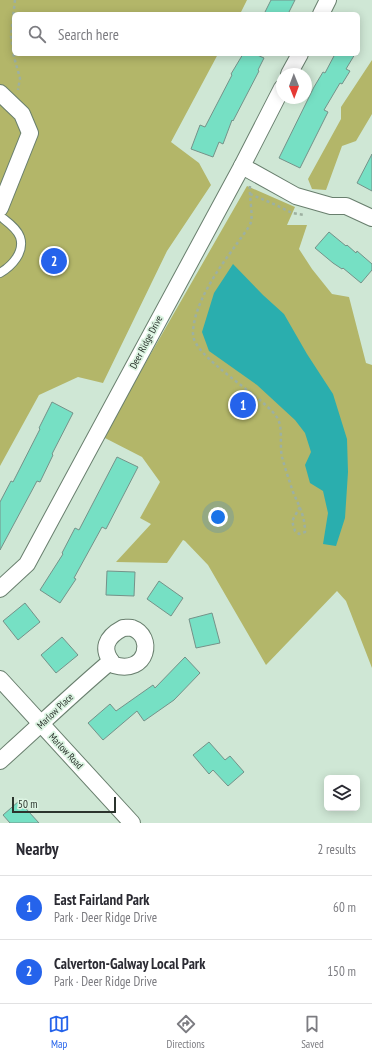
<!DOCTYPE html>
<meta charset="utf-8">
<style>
:root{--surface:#fff;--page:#f7f7f7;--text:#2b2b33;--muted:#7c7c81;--line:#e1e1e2;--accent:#2563eb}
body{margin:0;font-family:"PT Sans Narrow",sans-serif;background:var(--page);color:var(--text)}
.controls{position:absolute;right:12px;bottom:12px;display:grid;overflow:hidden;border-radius:6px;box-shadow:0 2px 10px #0003}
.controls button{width:36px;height:36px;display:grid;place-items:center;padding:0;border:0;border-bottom:1px solid var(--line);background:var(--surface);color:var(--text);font:20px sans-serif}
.compass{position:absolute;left:276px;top:68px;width:36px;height:36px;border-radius:50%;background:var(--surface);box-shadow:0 2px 10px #0003;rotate:179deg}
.scale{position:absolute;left:12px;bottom:10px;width:104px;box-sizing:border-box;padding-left:4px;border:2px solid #2b342d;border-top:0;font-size:11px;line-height:14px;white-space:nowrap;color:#2b342d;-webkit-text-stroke:3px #dcf4e2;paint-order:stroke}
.you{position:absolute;left:218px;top:517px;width:14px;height:14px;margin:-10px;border:3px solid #fff;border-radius:50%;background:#1a73e8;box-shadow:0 0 0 6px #1a73e833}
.badge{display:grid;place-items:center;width:26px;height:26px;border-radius:50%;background:var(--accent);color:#fff;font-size:13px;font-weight:700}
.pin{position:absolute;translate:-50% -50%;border:2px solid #fff;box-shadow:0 1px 4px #0006}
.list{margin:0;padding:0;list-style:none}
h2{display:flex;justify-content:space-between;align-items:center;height:52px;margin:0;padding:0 16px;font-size:17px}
h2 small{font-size:13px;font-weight:400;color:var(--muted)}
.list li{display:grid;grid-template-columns:26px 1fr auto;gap:12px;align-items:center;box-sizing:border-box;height:64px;padding:0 16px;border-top:1px solid var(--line)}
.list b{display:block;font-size:15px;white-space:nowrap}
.list p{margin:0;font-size:13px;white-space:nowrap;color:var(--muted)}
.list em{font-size:13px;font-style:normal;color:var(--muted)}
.icon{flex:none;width:22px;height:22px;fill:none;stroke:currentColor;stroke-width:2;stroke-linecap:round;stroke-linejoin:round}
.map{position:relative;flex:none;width:372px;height:823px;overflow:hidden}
.search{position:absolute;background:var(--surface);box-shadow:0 2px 10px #0003;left:12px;right:12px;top:12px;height:44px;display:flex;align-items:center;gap:10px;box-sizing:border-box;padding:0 14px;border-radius:6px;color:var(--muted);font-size:15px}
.sheet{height:180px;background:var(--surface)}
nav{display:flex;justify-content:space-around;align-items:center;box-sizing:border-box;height:56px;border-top:1px solid var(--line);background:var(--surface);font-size:11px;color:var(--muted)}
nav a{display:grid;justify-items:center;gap:2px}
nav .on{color:var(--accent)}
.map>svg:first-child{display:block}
.green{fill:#b3b669}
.water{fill:#2aaeae}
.building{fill:#76e0c4;stroke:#759289}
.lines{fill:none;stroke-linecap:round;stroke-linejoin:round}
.lane-casing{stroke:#697f6e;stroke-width:10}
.street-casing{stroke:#697f6e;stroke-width:18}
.path{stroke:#9db0a1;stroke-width:2.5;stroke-dasharray:3 3;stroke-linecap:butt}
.lane{stroke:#fff;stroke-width:8}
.street{stroke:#fff;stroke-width:16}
.labels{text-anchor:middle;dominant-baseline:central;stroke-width:3.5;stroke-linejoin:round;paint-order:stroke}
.street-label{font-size:10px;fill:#2b342d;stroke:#dcf4e2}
</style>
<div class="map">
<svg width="372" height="823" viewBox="0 0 372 823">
<rect width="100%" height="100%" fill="#cfe7d5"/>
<g class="green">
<polygon points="0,0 247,0 240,14 14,14 14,54 218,54 171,142 199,163 211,185 167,251 103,383 78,377 39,395 0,466"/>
<polygon points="372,60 372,114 356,141 342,146 326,190 312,189 308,179 341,119 341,107"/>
<polygon points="247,186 295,207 287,225 307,225 299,249 312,269 332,294 349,297 366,363 372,365 372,668 346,601 337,591 266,665 208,565 185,541 183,540 167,563 116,562 151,524 140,518 160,482 142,457 103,437"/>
</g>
<polygon class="water" points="233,264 263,295 284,314 307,354 333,394 347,439 348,472 345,518 336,546 323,544 328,513 323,491 310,483 305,465 311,452 305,433 295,420 257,385 209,351 202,332 214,293"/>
<g class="building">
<polygon points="271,0 295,0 288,14 264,14"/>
<polygon points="243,54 255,54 264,58 258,70 259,71 233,121 232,120 223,144 219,142 213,157 191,149 200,125 205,127 232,75 231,74"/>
<polygon points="335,54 355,54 346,69 350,71 342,84 340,83 324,110 328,112 300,168 279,158 314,87 323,72 325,73"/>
<polygon points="372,154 372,191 357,183"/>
<polygon points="329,232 346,246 347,245 356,253 357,251 372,264 372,270 361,283 343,268 342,269 333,263 315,248"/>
<polygon points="52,402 73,413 52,454 53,455 40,482 37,481 0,550 0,502 11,481 13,482 40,429 39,428"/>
<polygon points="117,457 138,467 106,529 102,527 74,578 76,579 60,603 40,590 63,554 62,553 75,528 79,530"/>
<polygon points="107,571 135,572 134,596 106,595"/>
<polygon points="159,581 183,598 171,616 147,599"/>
<polygon points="25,603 40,622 18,640 3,621"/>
<polygon points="212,613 220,643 196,648 189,619"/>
<polygon points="62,637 78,655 56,673 41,655"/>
<polygon points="185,657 200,673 174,700 144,721 137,711 103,740 88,723 110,704 116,711 153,685 155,688"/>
<polygon points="209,742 225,760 230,756 244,772 228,786 213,770 209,774 193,755"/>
<polygon points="19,801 39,823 10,823 3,815"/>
</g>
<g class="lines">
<g class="lane-casing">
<path id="lane" d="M 0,216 C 6,221 17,228 20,237 C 25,252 12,266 0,273"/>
</g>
<g class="street-casing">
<g id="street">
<polyline points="321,14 328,0"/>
<polyline points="289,74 300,54"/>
<polyline points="0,93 22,114 30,133 0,208"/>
<polyline points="242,166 296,196 331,206 346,206 372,218"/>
<polyline points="0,589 27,564 242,166 282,88"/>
<path d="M 123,628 C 126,628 130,627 132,628 C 155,636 148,675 114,665 C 100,649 106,637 123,628 Z"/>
<polyline points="0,679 132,823"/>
<path d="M 0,761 C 37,728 73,693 111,661"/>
</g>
</g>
<g class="path">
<polyline points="15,0 11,36 14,57 20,78 18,90"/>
<path d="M 250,186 C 249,195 253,215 251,222 C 249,228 240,239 236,245 C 219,268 193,304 193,334 C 193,357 261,395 276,416 C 284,426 279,444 282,457 C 285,468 289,480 293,492 C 299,506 305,516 305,532 L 299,534 L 295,531 L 292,521 L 300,507"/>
<polyline points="250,194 276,205 292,213 305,215"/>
</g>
<use href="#lane" class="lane"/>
<use href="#street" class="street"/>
</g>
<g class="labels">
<g class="street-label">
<text transform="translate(146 342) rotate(-62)">Deer Ridge Drive</text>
<text transform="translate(55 711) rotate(-44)">Marlow Place</text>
<text transform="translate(66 751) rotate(47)">Marlow Road</text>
</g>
</g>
</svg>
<div class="controls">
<button><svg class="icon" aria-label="layers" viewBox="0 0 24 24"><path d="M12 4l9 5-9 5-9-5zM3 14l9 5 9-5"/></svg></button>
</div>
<svg class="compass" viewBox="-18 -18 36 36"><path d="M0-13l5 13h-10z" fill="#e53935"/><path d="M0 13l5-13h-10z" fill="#7c7c81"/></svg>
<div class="scale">50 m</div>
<div class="you"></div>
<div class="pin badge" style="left:243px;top:405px">1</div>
<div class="pin badge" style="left:54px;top:261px">2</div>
<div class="search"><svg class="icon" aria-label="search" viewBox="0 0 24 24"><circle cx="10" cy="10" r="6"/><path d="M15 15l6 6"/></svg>Search here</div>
</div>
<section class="sheet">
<h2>Nearby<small>2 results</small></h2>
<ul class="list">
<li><span class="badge">1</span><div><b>East Fairland Park</b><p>Park · Deer Ridge Drive</p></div><em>60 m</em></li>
<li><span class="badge">2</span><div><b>Calverton-Galway Local Park</b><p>Park · Deer Ridge Drive</p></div><em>150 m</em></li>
</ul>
</section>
<nav>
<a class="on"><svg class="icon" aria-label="map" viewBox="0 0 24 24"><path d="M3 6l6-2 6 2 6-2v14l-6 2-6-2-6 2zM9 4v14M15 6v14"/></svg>Map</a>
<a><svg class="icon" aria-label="directions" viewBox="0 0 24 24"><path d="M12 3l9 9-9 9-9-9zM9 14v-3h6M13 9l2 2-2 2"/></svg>Directions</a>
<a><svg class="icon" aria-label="saved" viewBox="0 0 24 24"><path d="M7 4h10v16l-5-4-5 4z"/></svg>Saved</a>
</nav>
